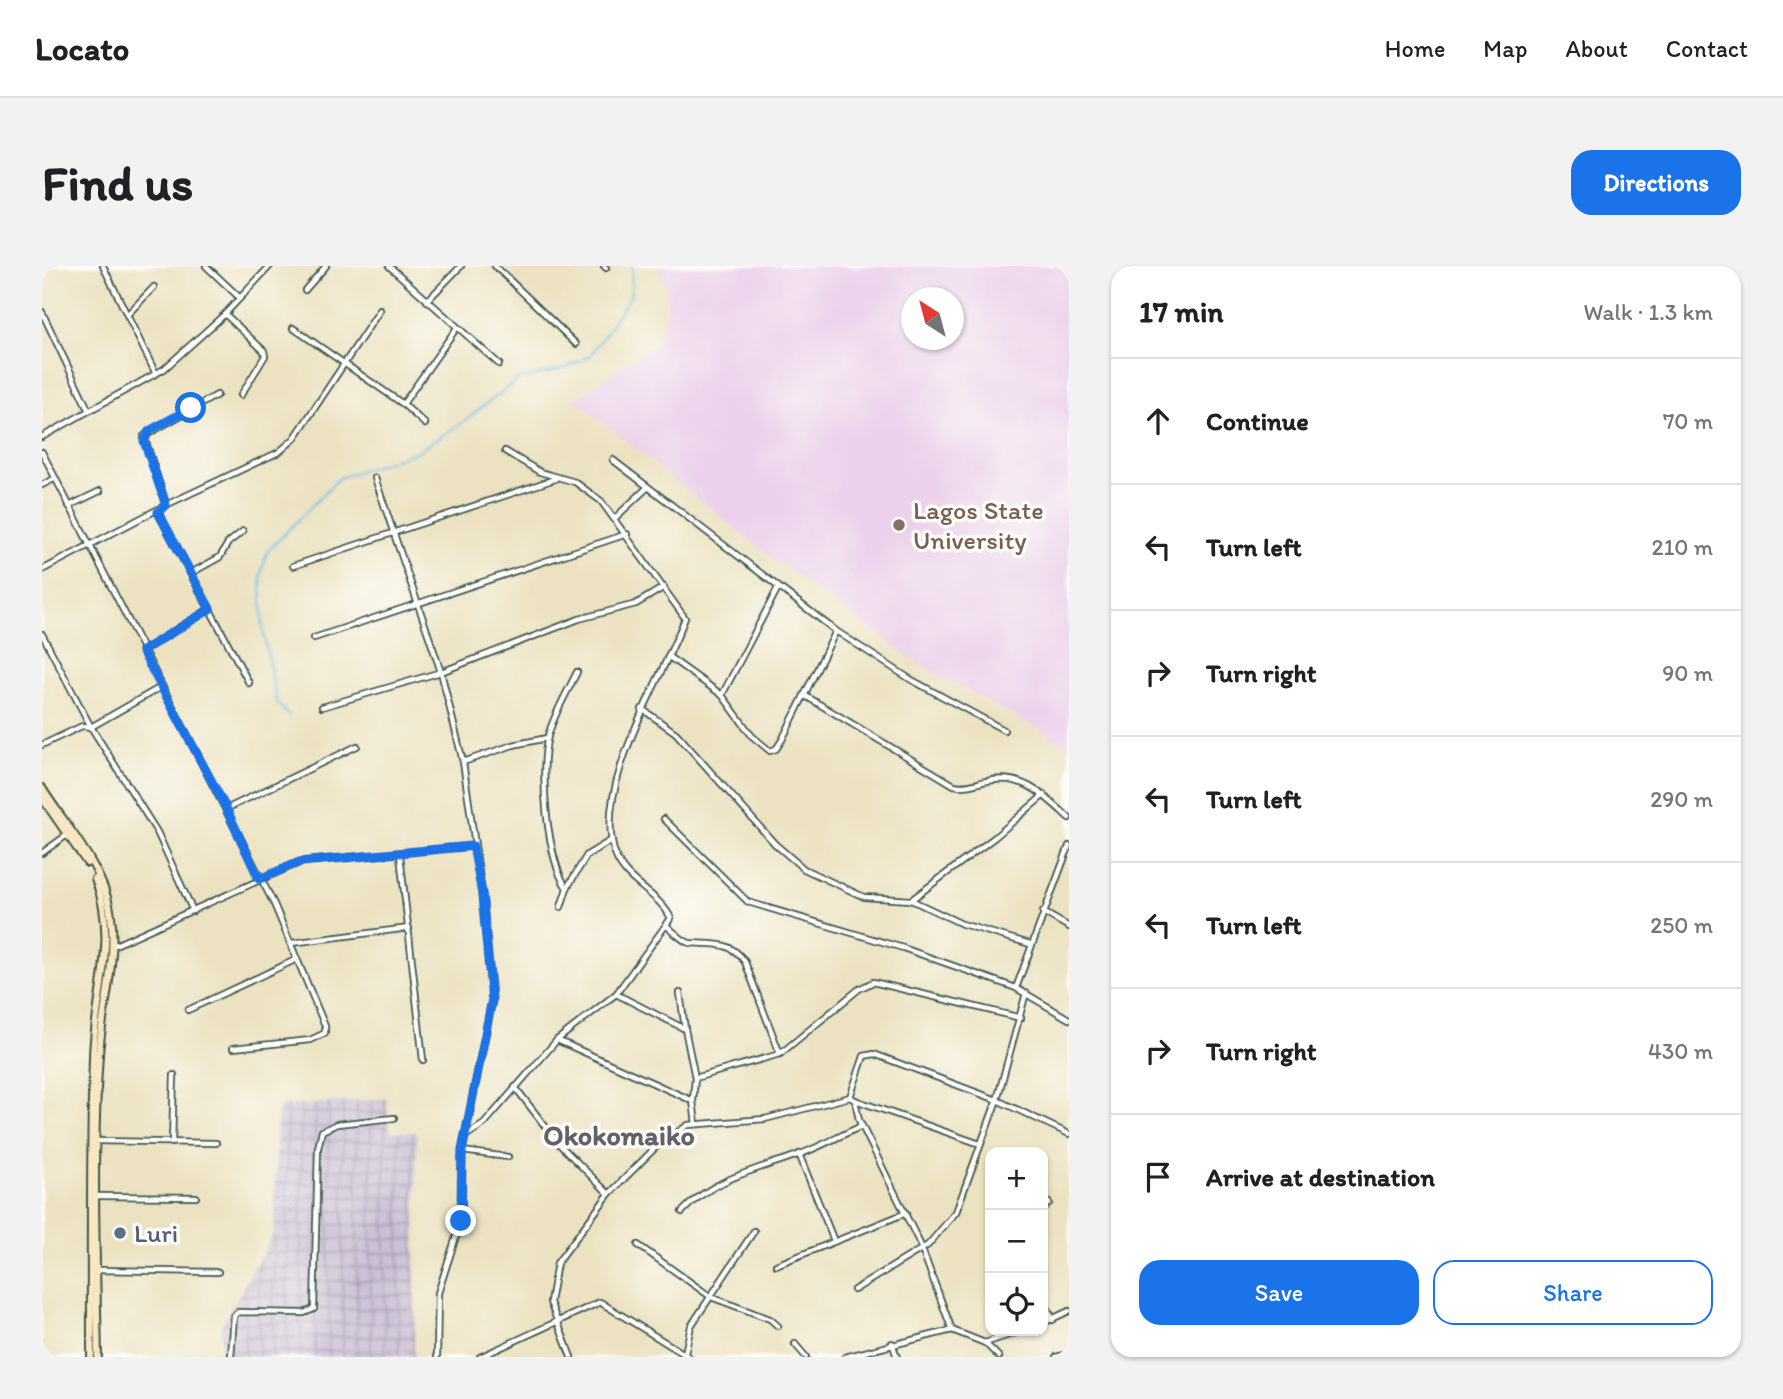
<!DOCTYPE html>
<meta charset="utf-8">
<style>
:root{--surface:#fff;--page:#f2f2f2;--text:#202124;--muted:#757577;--line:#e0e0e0;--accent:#1a73e8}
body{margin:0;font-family:Itim,sans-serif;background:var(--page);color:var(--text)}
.controls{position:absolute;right:21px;bottom:21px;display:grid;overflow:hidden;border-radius:14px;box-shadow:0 2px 5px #0004}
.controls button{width:63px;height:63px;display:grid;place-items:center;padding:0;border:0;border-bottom:2px solid var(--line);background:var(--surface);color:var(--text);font:35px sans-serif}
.compass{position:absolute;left:859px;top:21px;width:63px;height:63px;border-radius:50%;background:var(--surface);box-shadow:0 2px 5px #0004;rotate:324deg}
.stop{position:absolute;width:21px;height:21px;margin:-16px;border:5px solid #1a73e8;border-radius:50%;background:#fff}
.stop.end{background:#1a73e8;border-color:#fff;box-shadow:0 2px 7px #0008}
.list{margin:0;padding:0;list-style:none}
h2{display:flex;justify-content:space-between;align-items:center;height:91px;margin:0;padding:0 28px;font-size:30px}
h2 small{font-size:23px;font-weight:400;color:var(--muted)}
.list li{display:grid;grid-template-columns:46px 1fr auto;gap:21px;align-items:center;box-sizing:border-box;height:126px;padding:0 28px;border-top:2px solid var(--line)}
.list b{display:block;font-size:26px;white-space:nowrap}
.list em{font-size:23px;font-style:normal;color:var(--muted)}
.actions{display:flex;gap:14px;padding:21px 28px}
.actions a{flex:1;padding:16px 0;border:2px solid var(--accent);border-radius:21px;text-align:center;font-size:24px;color:var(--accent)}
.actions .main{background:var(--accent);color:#fff}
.icon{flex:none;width:38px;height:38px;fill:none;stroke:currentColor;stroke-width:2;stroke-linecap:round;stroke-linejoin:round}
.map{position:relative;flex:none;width:1027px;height:1091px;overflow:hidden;border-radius:21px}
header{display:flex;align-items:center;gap:42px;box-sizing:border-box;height:98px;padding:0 35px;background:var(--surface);border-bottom:2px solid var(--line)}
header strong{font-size:33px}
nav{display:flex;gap:38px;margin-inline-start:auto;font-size:24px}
.intro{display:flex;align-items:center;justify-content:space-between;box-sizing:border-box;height:168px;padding:0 42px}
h1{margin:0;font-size:49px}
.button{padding:18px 32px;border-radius:21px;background:var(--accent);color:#fff;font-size:24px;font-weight:700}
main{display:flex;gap:42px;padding:0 42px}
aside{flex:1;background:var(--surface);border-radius:21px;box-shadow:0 2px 5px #0004}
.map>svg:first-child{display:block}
.built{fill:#ebd1eb;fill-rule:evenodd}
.industrial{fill:url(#industrial-grid)}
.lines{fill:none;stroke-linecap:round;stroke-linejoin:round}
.stream{stroke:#68c0e5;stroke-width:2}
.street-casing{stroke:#3e5649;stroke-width:8}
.secondary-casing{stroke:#3e5649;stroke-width:10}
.street{stroke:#fff;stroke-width:4.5}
.secondary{stroke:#f9e7c3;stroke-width:6}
.route{stroke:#1a73e8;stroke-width:9}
.education-dot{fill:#8d6e63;stroke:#fdfcf7;stroke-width:2.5}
.service-dot{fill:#5c6f8a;stroke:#fdfcf7;stroke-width:2.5}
.labels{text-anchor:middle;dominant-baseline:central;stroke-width:7;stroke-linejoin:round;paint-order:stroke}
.education-label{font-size:26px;fill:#785e54;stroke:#fdfcf7;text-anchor:start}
.service-label{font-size:26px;fill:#4e5e75;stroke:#fdfcf7;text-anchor:start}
.neighbourhood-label{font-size:28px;font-weight:bold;fill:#626168;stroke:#fdfcf7}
</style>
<header>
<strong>Locato</strong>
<nav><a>Home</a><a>Map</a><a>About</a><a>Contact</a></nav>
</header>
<div class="intro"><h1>Find us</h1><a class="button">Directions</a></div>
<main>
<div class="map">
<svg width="1027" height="1091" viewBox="0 0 1027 1091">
<defs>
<pattern id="industrial-grid" width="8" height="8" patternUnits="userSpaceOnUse" patternTransform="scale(1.75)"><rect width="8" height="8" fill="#cbbfd5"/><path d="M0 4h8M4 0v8" fill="none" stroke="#a49cae"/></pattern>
</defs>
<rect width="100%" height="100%" fill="#fdfcf7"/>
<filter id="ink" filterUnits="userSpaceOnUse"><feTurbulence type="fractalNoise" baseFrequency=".0143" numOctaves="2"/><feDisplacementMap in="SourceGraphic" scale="14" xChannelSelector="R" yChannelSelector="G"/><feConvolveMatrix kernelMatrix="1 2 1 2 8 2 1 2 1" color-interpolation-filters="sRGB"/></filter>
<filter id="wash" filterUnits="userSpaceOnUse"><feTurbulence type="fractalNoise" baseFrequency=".00686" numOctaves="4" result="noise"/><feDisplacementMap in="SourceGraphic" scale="28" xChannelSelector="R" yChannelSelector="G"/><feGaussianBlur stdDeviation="1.57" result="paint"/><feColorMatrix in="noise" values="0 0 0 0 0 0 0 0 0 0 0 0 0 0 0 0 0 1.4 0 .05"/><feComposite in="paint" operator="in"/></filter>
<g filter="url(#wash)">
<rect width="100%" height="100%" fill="#ece2c1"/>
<path class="built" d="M 616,0 L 1027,0 L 1027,480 L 875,397 L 726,289 L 540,140 L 528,136 L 615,77 L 625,42 L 625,24 ZM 870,32 L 912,32 L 912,74 L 870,74 Z"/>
<polygon class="industrial" points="344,833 348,866 375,866 372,1091 179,1091 179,1060 232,967 235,857 238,840"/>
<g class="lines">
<polyline class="stream" points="247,450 235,437 221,366 219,308 225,286 297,212 374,186 417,159 475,114 524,102 549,89 589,29 590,0"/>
</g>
</g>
<g filter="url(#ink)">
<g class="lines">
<g class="street-casing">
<g id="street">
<polyline points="61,0 114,108"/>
<polyline points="164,0 198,32"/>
<polyline points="347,0 457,98"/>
<polyline points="453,0 534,78"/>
<polyline points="562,0 564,2"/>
<polyline points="263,24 284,0"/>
<polyline points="385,35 419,0"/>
<polyline points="0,46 46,143"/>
<polyline points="183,48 222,85 223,90 199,129"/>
<polyline points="85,49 112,21"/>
<polyline points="251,62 361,138 414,63"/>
<polyline points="361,138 383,158"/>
<polyline points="0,171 122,103 183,48 228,0"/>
<polyline points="0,186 232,638 283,760 283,767 268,774 191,782"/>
<polyline points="571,194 794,365 868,413 962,464"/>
<polyline points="333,212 399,406 421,496 440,628 450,734 420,885 419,955 396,1027 395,1091"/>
<polyline points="0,219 12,213"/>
<polyline points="124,239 102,170 175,129"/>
<polyline points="27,240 58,225"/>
<polyline points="116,246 207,417"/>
<polyline points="573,252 606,221"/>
<polyline points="251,300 513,213"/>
<polyline points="0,304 124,239 237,186 252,173 338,44"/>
<polyline points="151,306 178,291 186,277 201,265"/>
<polyline points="0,368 49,461 115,566 151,645"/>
<polyline points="272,372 585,268"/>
<polyline points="100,385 168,343"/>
<polyline points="627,391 680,429 710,470 728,485 734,483 740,474 794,365"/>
<polyline points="680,429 736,322"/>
<path d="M 762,429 L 912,519 C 924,522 934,517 945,515 C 981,507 1002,529 1027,552"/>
<polyline points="280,441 399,406 537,353 594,338 622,321"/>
<polyline points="600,443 634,467 733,578 762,603 822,631 869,634 920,658 988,678"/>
<polyline points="0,479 40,460 49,461 119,421"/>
<polyline points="421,496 471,479 505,472"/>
<polyline points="184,543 315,480"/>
<polyline points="622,553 706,636 861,682 974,722 1027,753"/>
<polyline points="0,587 25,569"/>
<polyline points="358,589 381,794"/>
<polyline points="525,622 545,589 570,574"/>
<polyline points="869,634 953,571 1002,529"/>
<path d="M 519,641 L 525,622 C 505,594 497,504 506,470 C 512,448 525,427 535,406"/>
<polyline points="1001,646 1027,661"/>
<path d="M 625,660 C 631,665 641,676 648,677 C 672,679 688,674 703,696 L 738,788"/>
<polyline points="249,677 367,662"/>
<polyline points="71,680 258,596 431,580"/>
<polyline points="974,722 1027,580"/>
<polyline points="638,727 643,763"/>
<polyline points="574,728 643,763 653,812 651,835 654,858"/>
<polyline points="146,744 253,694"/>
<polyline points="515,774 651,835"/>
<polyline points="653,812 738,788 817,723 831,716 979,752"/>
<polyline points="473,821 516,877 567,928"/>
<polyline points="813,834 938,878"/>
<path d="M 425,869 L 442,858 L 515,774 L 574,728 L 629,652 C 616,626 583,617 573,588 C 550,521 620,414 643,352 L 559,235 L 533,216 L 498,206 L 463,185"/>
<polyline points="54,875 174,877"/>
<polyline points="130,877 132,809"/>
<polyline points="420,885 466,891"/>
<polyline points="757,888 792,975"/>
<polyline points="55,930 154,931"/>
<polyline points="1001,942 1007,937"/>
<path d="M 640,946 C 670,913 716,903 756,889 C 778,881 799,869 820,860"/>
<polyline points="596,979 669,1031 728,1053 736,1060"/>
<polyline points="734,999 864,947"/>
<polyline points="55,1004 176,1006"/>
<polyline points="812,1024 886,979 914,946 955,834 984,727"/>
<polyline points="1001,1033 1011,1054"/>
<polyline points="1001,1057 1027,1045"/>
<polyline points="910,1064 878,978 817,854 813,834 808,831 822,790 832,788 955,834 1027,868"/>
<polyline points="850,1077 855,1091"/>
<polyline points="943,1077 979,1065"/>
<polyline points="753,1078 764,1091"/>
<polyline points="643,1087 649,1060 712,965"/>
<polyline points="189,1091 192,1050 196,1046 262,1047 272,1043 276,882 280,865 295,858 352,852"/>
<polyline points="438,1091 558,1036 647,1091"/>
<polyline points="529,1091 508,1036 515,997 567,928 615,880 646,859 723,853 808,831"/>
<polyline points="803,1091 910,1064 943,1077 957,1091"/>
<polyline points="1014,1091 1027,1088"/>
</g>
</g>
<g class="secondary-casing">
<g id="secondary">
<path d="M 0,522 C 22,557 53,592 65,631 C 80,682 60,738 57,789 C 50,889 54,991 56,1091"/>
<polyline points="0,532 45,597"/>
<path d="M 49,1091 C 49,991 48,891 51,792 C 52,731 77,672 53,613"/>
</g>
</g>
<use href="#street" class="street"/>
<use href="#secondary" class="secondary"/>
</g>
</g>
<g class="lines" filter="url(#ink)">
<polyline class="route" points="149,142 107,165 102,175 124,239 116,246 168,343 100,385 184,542 217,613 258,596 431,580 440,628 450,734 420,885 419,955"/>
</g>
<circle class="education-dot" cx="857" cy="259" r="7"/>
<circle class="service-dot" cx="78" cy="967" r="7"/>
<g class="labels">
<g class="education-label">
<text x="871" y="244">Lagos State<tspan x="871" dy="30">University</tspan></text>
</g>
<g class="service-label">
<text x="92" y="967">Luri</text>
</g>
<g class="neighbourhood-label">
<text x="577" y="869">Okokomaiko</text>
</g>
</g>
</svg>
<div class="controls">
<button>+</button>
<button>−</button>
<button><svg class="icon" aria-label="locate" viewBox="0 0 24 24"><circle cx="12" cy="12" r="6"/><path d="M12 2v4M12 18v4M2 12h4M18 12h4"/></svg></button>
</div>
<svg class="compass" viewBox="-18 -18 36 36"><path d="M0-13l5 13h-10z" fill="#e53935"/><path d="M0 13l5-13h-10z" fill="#757577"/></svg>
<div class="stop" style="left:149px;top:142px"></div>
<div class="stop end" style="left:419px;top:955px"></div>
</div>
<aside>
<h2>17 min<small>Walk · 1.3 km</small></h2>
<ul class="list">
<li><svg class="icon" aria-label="ahead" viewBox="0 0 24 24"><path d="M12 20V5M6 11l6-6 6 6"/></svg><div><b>Continue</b></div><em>70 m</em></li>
<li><svg class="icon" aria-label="left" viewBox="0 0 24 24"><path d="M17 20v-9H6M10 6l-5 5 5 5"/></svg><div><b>Turn left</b></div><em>210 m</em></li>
<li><svg class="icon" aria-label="right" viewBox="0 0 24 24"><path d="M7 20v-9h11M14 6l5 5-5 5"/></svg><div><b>Turn right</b></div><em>90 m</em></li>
<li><svg class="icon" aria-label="left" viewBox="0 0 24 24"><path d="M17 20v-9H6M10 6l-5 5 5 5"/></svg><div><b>Turn left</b></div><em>290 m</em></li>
<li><svg class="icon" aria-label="left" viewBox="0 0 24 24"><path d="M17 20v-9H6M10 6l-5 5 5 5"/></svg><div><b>Turn left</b></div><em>250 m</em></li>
<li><svg class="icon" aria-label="right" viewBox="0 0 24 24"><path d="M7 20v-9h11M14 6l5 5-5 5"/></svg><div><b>Turn right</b></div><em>430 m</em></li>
<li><svg class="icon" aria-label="arrive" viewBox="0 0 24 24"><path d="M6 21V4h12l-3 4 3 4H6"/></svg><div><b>Arrive at destination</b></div></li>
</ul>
<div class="actions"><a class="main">Save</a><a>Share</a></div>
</aside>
</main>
